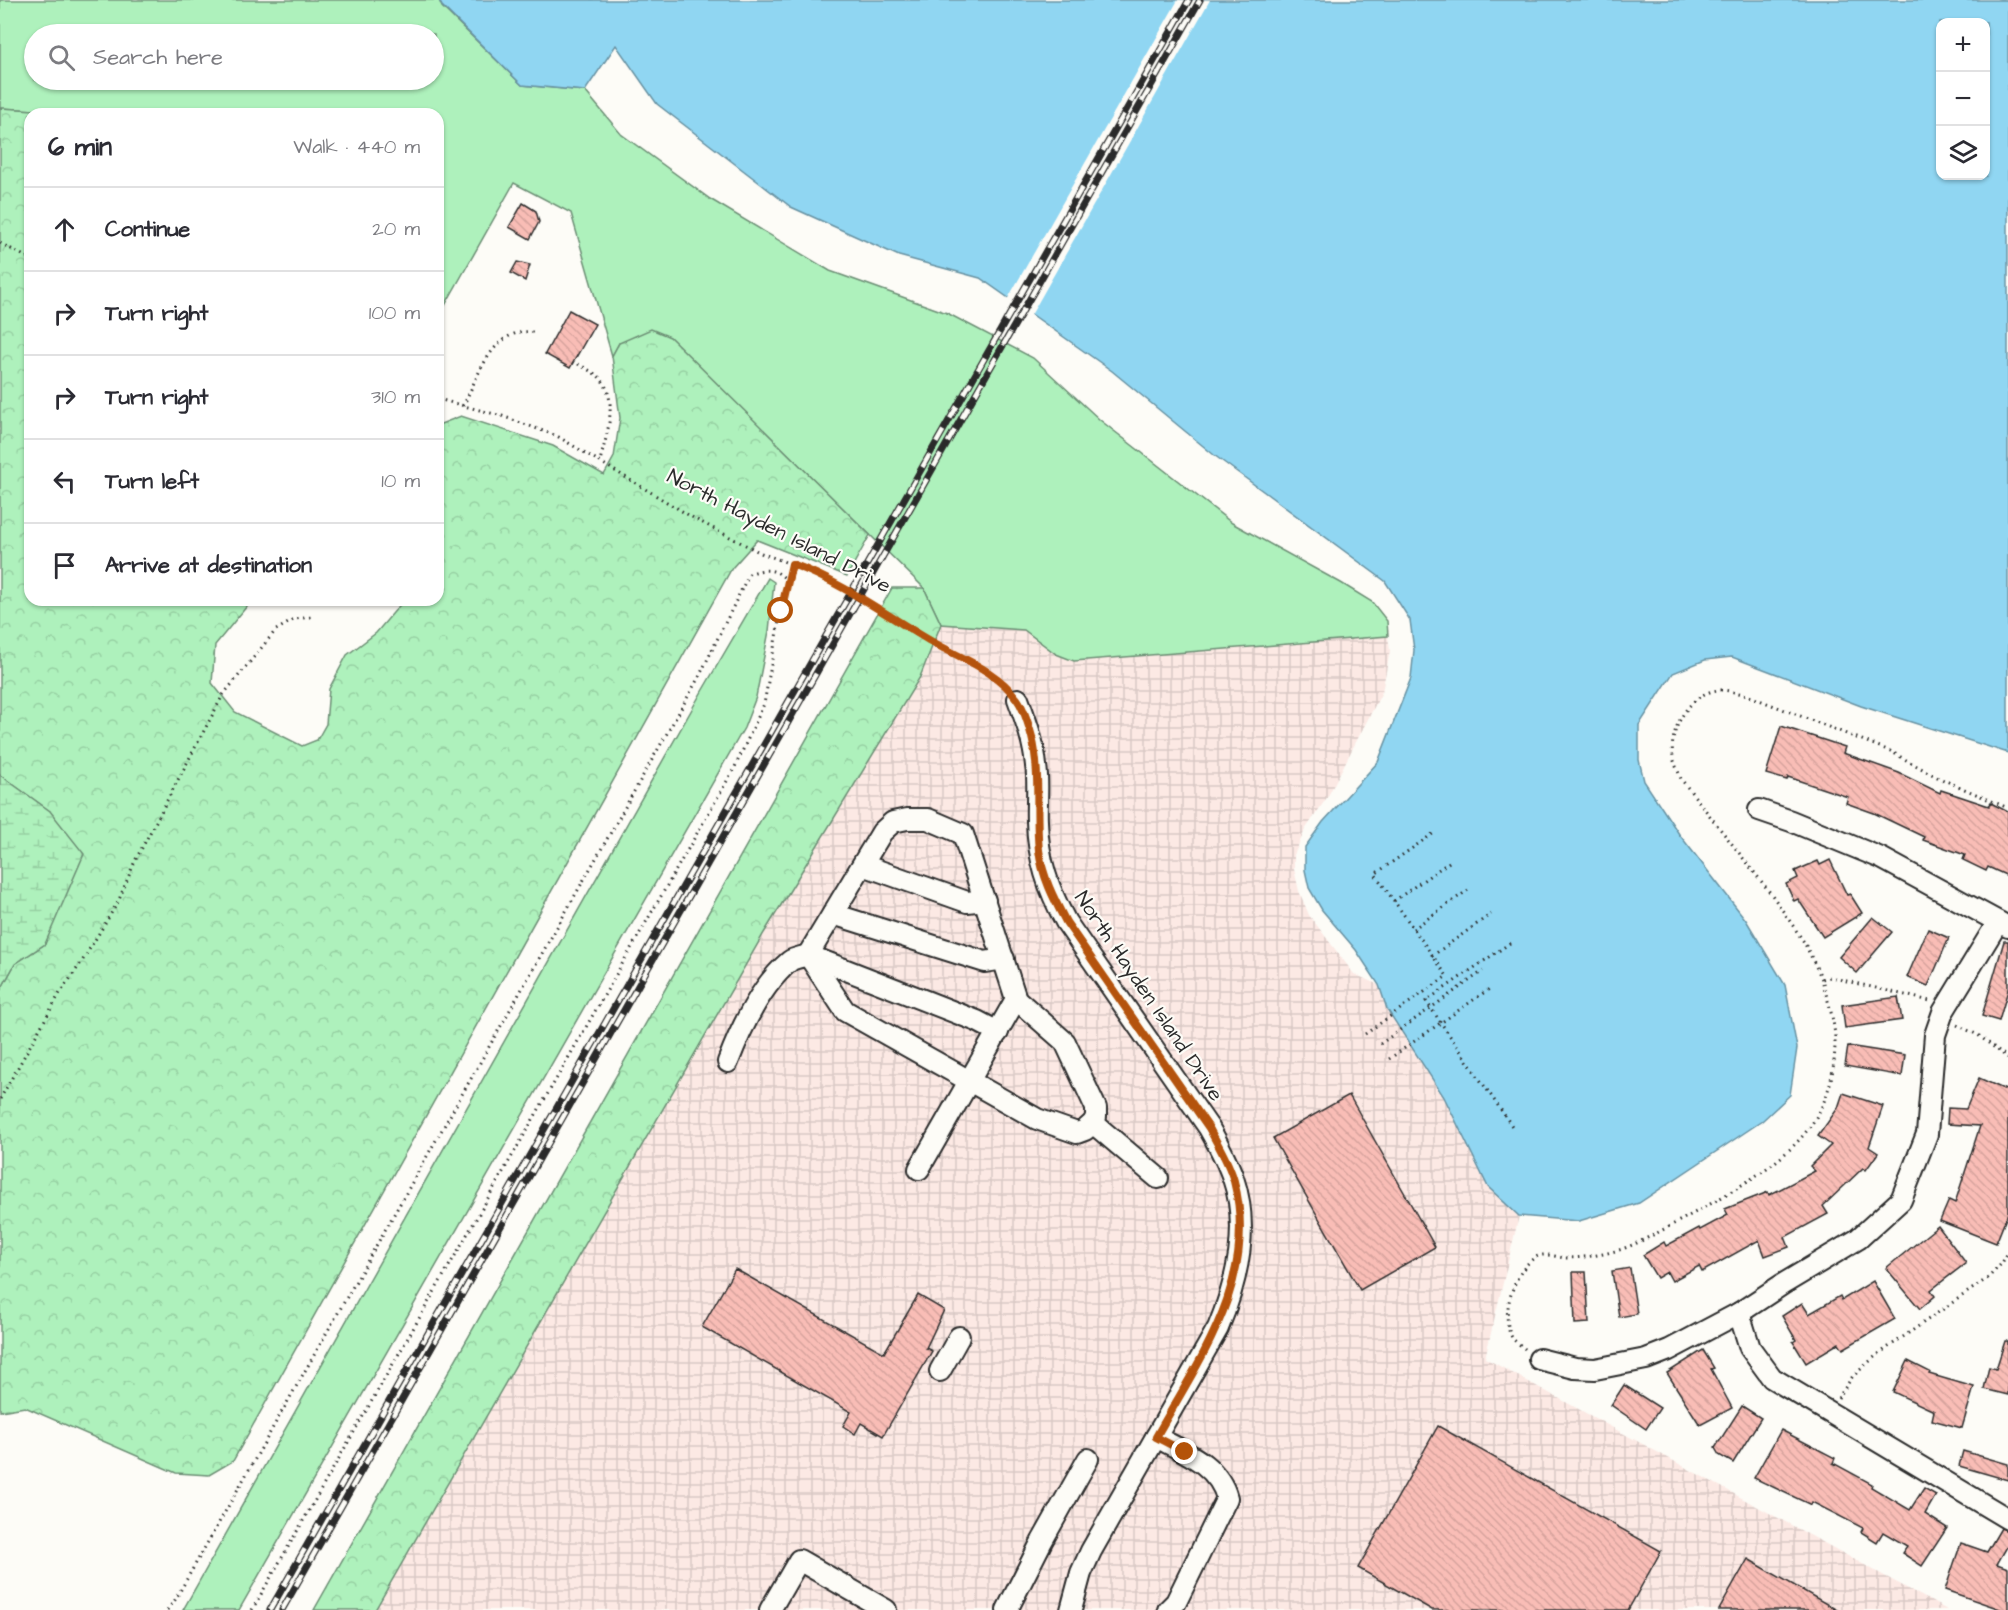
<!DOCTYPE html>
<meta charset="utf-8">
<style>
:root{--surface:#fff;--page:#f2f2f3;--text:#2b2b33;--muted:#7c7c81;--line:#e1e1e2}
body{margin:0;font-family:"Architects Daughter",sans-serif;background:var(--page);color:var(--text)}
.controls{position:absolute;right:18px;top:18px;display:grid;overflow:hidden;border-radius:12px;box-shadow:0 2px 4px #0004}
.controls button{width:54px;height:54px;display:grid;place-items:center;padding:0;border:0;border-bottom:2px solid var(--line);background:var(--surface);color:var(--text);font:30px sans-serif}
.stop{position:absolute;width:18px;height:18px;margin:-14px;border:4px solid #b45309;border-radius:50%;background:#fff}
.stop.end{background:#b45309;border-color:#fff;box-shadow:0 2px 6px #0008}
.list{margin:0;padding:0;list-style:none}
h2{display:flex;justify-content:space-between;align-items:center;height:78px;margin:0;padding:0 24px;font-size:26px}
h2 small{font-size:20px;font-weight:400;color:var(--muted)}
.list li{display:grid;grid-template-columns:39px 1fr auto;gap:18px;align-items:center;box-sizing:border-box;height:84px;padding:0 24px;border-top:2px solid var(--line)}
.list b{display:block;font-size:22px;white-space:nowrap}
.list em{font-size:20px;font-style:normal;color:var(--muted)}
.icon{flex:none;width:33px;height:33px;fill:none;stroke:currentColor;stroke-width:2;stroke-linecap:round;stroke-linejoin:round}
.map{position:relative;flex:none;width:2008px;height:1610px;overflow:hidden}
.search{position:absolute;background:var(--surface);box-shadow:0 2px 4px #0004;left:24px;top:24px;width:420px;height:66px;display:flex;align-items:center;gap:15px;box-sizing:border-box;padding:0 21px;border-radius:33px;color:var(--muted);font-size:22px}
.panel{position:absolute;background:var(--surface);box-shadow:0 2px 4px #0004;left:24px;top:108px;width:420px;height:498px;border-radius:18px}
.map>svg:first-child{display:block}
.industrial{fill:url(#industrial-grid)}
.green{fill:#aef1bc;stroke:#6c8e74;stroke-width:1.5;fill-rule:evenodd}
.forest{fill:url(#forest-crowns);stroke:#6c8e74;stroke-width:1.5}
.wetland{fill:url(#wetland-marsh);stroke:#6c8e74;stroke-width:1.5}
.water{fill:#90d6f2;stroke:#6892a2;stroke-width:1.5;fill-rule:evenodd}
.pier{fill:#fdfcf7}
.building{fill:url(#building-back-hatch);stroke:#2b2b2b;stroke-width:1.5}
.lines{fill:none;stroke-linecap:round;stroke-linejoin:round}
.minor-casing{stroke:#2b2b2b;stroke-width:24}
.path{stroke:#2b2b2b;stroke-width:3;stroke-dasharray:1.5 4.5;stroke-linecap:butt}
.minor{stroke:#fdfcf7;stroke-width:20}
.rail-casing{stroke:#2b2b2b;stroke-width:7}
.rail{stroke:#fdfcf7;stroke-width:4.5;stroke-dasharray:14;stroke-linecap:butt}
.route{stroke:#b45309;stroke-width:8}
.labels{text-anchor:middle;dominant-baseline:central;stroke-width:4.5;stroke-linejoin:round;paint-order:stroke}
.street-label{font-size:21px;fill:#2b2b2b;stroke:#fdfcf7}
</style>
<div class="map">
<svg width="2008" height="1610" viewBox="0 0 2008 1610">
<defs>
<pattern id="industrial-grid" width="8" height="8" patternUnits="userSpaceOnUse" patternTransform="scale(1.5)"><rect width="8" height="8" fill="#fce9e4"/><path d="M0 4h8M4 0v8" fill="none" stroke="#d8c8c4"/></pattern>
<pattern id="forest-crowns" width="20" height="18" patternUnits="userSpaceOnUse" patternTransform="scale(1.5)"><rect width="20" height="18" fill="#aef1bc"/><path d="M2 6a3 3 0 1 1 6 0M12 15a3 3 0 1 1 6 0" fill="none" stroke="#96cfa2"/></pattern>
<pattern id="wetland-marsh" width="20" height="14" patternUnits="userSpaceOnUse" patternTransform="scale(1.5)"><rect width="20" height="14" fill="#aef1bc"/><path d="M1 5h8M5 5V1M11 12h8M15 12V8" fill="none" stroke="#96cfa2"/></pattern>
<pattern id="building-back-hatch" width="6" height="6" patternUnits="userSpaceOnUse" patternTransform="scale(1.5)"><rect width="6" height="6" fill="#f9bdb6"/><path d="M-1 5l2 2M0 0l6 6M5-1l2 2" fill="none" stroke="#d6a39d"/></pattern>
</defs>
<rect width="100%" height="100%" fill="#fdfcf7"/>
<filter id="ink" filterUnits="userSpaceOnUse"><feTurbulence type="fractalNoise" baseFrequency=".0167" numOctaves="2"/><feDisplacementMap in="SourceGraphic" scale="12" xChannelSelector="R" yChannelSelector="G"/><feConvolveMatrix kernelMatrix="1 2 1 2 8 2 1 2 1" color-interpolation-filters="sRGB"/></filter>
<g filter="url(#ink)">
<polygon class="industrial" points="941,624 1024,630 1056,654 1074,661 1388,636 1390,651 1382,692 1328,796 1305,830 1294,855 1294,869 1299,891 1309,915 1354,974 1379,985 1387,1009 1444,1097 1488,1187 1519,1216 1485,1358 1947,1610 375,1610 764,933 920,677"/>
<g class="green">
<path d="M 0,0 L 439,0 L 442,7 L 522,85 L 585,91 L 621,134 L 710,199 L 830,271 L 947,313 L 1033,358 L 1100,420 L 1232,523 L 1341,583 L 1372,602 L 1387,621 L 1388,636 L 1074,661 L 1056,654 L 1024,630 L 941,624 L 924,588 L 739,406 L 619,343 L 612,356 L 571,213 L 514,183 L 439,316 L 438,114 L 52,114 L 35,110 L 0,108 ZM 34,34 L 434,34 L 434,80 L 34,80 Z"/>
<polygon points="768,578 774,582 769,631 756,697 744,728 239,1610 183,1610 701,693"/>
</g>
<g class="forest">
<polygon points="0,108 35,110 52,114 30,114 30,600 252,600 215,645 212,683 235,712 302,746 317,740 326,724 329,689 347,655 376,633 404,600 438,600 438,425 461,416 553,446 604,475 614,457 620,418 612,356 619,343 651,329 670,337 870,535 847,576 757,540 732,568 233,1461 209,1475 176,1473 25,1407 0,1411 0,991 15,964 45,944 50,811 0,775"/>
<polygon points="892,588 924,588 941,624 920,677 764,933 375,1610 314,1610"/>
</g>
<polygon class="wetland" points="0,775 50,811 84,854 45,944 15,964 0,991"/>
<path class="water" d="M 439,0 L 2008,0 L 2008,753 L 1861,706 L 1732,657 L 1705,660 L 1673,673 L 1639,725 L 1639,760 L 1644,781 L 1679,834 L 1746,920 L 1785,985 L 1797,1048 L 1790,1095 L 1762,1121 L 1639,1203 L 1579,1221 L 1519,1216 L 1488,1187 L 1444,1097 L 1387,1009 L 1379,985 L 1356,950 L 1322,910 L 1309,888 L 1305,870 L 1305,847 L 1323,822 L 1378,762 L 1411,678 L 1414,650 L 1410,620 L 1385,581 L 1214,455 L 1112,371 L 980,278 L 899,256 L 791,207 L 657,104 L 616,45 L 585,91 L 522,85 L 442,6 ZM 1940,22 L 1986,22 L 1986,176 L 1940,176 Z"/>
<polygon class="pier" points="1178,0 1210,0 1030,317 1007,300"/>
<g class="building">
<polygon points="523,203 536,211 539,222 530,239 509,227"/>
<polygon points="517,262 530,265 525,281 511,273"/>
<polygon points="569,310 595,324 570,368 545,354"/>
<polygon points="1781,726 1845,747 1843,753 1899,773 1940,793 1941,790 1989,806 1991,803 2008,812 2008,876 1988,867 1986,871 1963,860 1965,855 1923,840 1924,837 1874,813 1846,803 1848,797 1788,777 1787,780 1766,774"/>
<polygon points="1830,860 1847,895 1850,894 1862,913 1823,937 1798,899 1794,901 1786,884 1798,878 1795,871 1818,861 1820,865"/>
<polygon points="1873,917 1892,932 1857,973 1839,957"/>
<polygon points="1928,929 1949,938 1928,986 1907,977"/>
<polygon points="2004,941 2008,941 2008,990 1999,1021 1982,1016"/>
<polygon points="1898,997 1902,1020 1845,1028 1842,1005"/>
<polygon points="1848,1046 1905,1055 1902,1076 1845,1066"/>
<polygon points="1979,1078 2008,1091 2008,1213 1996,1243 1940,1221 1949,1200 1955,1203 1980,1126 1947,1124 1948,1108 1966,1109"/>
<polygon points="1843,1093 1883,1106 1869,1147 1878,1153 1866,1170 1863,1168 1823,1206 1828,1214 1785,1237 1789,1247 1765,1256 1759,1240 1702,1272 1699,1266 1672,1281 1667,1272 1657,1278 1643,1255 1664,1242 1666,1246 1699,1228 1700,1230 1728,1215 1725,1209 1768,1192 1769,1195 1815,1171 1810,1166 1831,1145 1818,1136 1838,1108"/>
<polygon points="1349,1095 1435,1247 1360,1290 1273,1138"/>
<polygon points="1938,1226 1966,1263 1931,1290 1935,1296 1920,1309 1886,1268"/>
<polygon points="1630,1268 1637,1314 1619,1317 1612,1271"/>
<polygon points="735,1269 884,1353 918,1295 944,1310 926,1348 932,1351 883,1436 861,1423 855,1434 843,1426 851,1412 702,1327"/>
<polygon points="1573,1272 1586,1272 1589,1323 1575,1324"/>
<polygon points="1873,1281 1895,1319 1843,1349 1839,1343 1806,1363 1793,1342 1796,1340 1782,1316 1802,1303 1809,1314 1840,1296 1842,1300"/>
<polygon points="2005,1341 2008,1341 2008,1395 1984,1389 1989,1367 1996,1369"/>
<polygon points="1703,1350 1714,1368 1711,1369 1732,1408 1700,1425 1667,1373"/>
<polygon points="1908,1361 1930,1372 1929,1374 1974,1387 1962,1428 1932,1420 1934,1411 1893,1392"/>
<polygon points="1624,1385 1660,1408 1646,1429 1611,1405"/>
<polygon points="1742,1406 1761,1418 1733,1463 1719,1455 1715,1448"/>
<polygon points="1438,1426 1661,1551 1628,1610 1432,1610 1358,1568"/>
<polygon points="1781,1430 1835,1458 1833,1463 1872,1484 1871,1487 1910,1510 1924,1488 1936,1495 1925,1514 1947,1528 1922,1566 1902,1553 1907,1546 1883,1532 1877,1542 1861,1532 1863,1528 1812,1502 1811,1505 1754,1478"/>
<polygon points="1963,1451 2008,1464 2008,1480 1959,1466"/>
<polygon points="2001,1528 2008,1531 2008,1545 1997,1564 2008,1568 2008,1610 2003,1610 1945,1590 1961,1543 1987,1552"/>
<polygon points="1748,1559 1837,1610 1719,1610"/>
</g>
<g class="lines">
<g class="minor-casing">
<g id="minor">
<path d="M 1018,699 C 1026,721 1034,742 1036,766 C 1039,784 1036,803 1037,821 C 1038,859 1048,889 1066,922 L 1209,1128 C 1218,1144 1227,1160 1233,1178 C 1250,1227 1237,1282 1218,1328 L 1091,1551 L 1081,1573 L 1071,1610"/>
<polyline points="1759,810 1791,821 1881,858 2008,927"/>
<polygon points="907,819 928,819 963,834 1016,999 1065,1042 1096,1108 1096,1117 1093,1123 1085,1130 1077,1133 1037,1119 845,1011 808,955 882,832 893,822"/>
<polyline points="863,865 967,902 985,900"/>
<polyline points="833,914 985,962 1004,959"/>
<path d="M 728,1062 C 741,1028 761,985 790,961 C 794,958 802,957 808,955 L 977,1021 L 998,1032"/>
<polyline points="1093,1123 1158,1178"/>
<polyline points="919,1169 1016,999"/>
<polyline points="1739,1313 1750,1348 1772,1378 2008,1519"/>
<polyline points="1539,1359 1575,1368 1595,1369 1646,1359 1669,1350 1739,1313 1783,1284 1858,1239 1901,1200 1927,1134 1935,1035 1943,1012 1998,922"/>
<polyline points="940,1371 959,1337"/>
<path d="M 1156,1437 C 1184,1452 1218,1464 1227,1498 L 1176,1602 L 1168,1610"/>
<polyline points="770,1610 799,1560 886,1610"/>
<polyline points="1007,1610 1042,1541 1088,1459"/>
</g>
</g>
<g class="path">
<polyline points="0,243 30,259"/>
<path d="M 578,364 C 585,368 593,372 599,377 C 620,398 606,437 600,461"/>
<polyline points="438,399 502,416 557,436 695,519 761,553 799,567 839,585 929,640 991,674 1006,688"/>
<path d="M 463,406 C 475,383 487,344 514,334 C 521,331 529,332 537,332"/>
<polyline points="1394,901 1452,860"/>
<polyline points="1413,929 1471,888"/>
<polyline points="1510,943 1426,1001 1514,1129"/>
<polyline points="1432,956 1491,914"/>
<path d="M 1822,979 L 1804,942 L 1772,895 L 1681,779 C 1679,772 1674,764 1673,756 C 1668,730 1691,690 1721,690 C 1728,690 1737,693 1744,694 L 1890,751 L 1937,777 L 2008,808"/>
<polyline points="1957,1025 1978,1035 2008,1058"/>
<polyline points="1365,1034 1447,976 1375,874 1434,833"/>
<polyline points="1380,1044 1483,971"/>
<polyline points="1389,1059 1492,987"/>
<polyline points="0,1099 60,993 81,963 118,902 135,861 223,695 276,630 295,619 312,617"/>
<path d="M 1525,1349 C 1522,1346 1517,1343 1514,1340 C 1497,1320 1515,1266 1538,1256 C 1547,1253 1557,1257 1565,1258 C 1583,1258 1602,1255 1619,1250 C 1632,1246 1645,1239 1657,1233 C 1677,1222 1697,1212 1717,1200 C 1784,1160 1835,1127 1835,1041 C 1835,1020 1827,999 1822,979 L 1830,977 L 1930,1001"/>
<polyline points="1838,1398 1853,1376 1877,1355 1988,1278 2002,1263 2008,1252"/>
<path d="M 167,1610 L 175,1600 L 699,677 L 749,574 C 764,568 777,568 787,581"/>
<polyline points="252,1610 735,767 764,704 785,587 792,564"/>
</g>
<use href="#minor" class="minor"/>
<g class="rail-casing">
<g id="rail">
<polyline points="270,1610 1189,0"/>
<polyline points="282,1610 1200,0"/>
</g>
</g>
<use href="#rail" class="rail"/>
</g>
</g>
<g class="lines" filter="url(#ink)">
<path class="route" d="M 781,611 L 792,564 C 841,582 883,613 927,639 C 957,657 996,669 1017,699 C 1024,708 1029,726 1032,737 C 1041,774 1035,813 1039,850 C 1042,876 1054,899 1066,922 L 1209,1128 C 1218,1145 1229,1162 1234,1181 C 1259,1278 1201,1357 1156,1437 L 1185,1452"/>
</g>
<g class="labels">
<g class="street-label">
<text transform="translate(779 531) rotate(27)">North Hayden Island Drive</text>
<text transform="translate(1149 996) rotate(56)">North Hayden Island Drive</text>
</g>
</g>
</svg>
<div class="controls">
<button>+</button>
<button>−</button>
<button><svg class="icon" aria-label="layers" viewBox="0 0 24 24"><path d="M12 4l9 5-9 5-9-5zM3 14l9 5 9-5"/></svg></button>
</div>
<div class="stop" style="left:781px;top:611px"></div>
<div class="stop end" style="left:1185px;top:1452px"></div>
<div class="search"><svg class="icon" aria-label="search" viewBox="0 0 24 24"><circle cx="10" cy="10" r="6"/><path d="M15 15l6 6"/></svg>Search here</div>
<section class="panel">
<h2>6 min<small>Walk · 440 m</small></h2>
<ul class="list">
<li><svg class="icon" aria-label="ahead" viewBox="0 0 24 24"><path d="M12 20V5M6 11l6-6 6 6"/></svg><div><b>Continue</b></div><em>20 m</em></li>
<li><svg class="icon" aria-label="right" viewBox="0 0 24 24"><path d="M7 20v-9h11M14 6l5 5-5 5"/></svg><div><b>Turn right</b></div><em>100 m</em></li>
<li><svg class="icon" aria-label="right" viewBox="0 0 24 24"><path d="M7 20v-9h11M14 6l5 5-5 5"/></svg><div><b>Turn right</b></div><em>310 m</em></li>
<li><svg class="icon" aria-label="left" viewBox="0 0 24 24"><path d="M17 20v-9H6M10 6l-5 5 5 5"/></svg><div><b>Turn left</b></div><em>10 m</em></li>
<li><svg class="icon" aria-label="arrive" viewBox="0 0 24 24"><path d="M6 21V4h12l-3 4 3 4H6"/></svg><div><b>Arrive at destination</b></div></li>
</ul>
</section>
</div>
